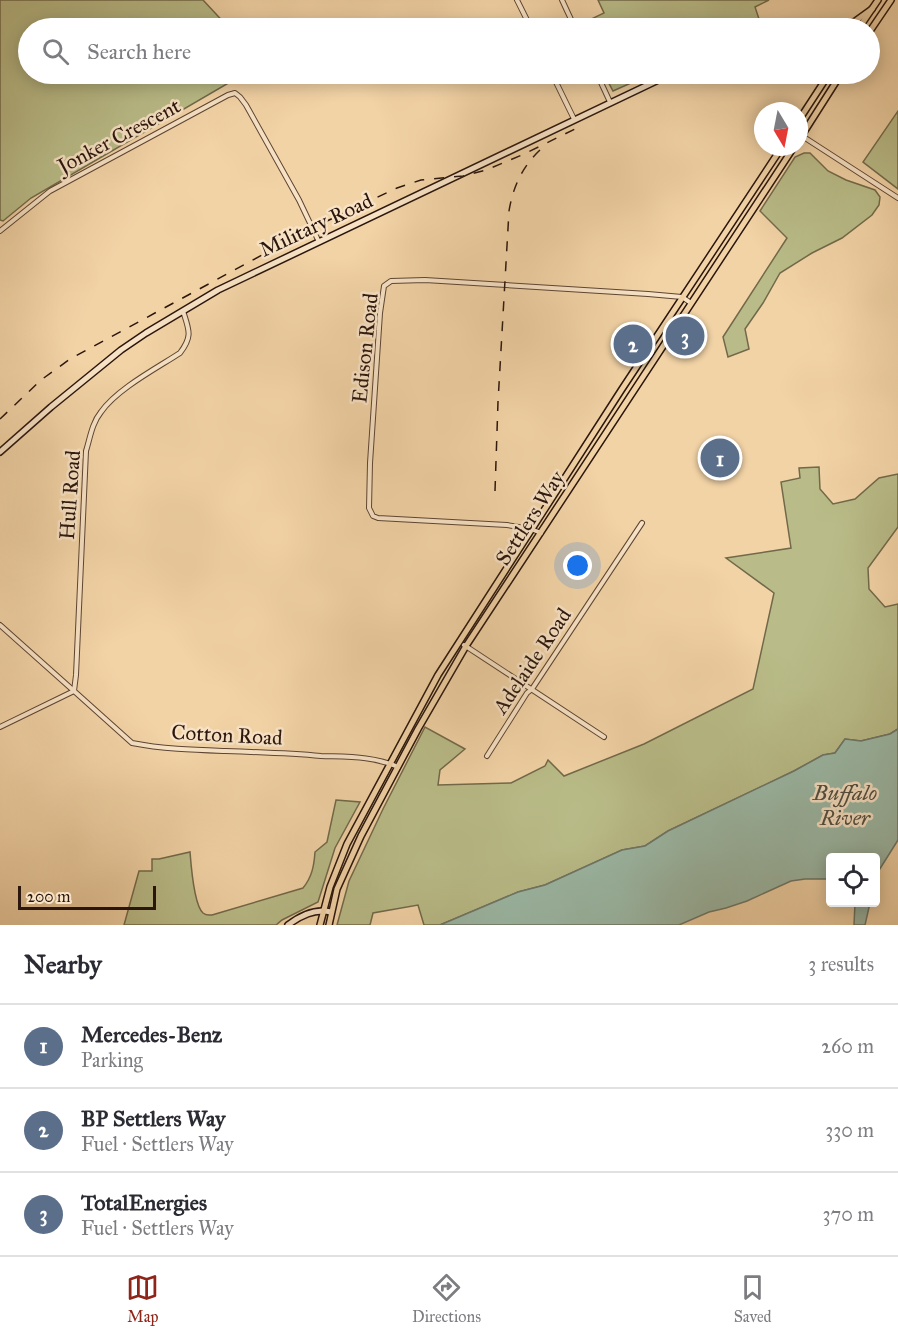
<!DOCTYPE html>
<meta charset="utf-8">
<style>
:root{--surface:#fff;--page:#f2f2f3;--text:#2b2b33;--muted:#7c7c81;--line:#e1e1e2;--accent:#8f2418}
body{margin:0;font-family:"IM FELL Great Primer",serif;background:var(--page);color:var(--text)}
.controls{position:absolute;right:18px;bottom:18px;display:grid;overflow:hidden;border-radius:6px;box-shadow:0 3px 15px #0003}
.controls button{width:54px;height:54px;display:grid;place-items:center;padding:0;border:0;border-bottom:2px solid var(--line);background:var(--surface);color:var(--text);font:30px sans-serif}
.compass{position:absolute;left:754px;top:102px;width:54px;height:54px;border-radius:50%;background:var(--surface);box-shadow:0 3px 15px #0003;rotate:170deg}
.scale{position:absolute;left:18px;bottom:15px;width:138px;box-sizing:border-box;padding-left:6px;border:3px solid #2b160d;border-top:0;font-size:16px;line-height:21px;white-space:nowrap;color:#2b160d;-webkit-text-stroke:4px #f7e2c5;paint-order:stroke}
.you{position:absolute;left:578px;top:566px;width:21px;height:21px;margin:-15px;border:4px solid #fff;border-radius:50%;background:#1a73e8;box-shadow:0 0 0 9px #1a73e833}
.badge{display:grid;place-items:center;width:39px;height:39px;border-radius:50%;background:var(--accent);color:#fff;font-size:20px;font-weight:700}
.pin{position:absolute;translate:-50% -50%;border:3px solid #fff;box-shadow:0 2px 6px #0006}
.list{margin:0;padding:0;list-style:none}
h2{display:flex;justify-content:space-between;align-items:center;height:78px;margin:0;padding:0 24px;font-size:26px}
h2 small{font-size:20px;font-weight:400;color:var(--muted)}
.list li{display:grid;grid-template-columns:39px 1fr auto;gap:18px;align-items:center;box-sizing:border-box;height:84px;padding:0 24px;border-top:2px solid var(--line)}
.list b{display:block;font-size:22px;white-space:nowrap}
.list p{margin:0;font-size:20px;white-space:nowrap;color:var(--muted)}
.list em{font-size:20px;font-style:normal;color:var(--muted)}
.icon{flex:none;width:33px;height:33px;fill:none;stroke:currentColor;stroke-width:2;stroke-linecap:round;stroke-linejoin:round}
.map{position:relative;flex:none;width:898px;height:925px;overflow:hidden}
.search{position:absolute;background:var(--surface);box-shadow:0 3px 15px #0003;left:18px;right:18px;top:18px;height:66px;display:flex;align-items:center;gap:15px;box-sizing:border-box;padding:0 21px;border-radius:33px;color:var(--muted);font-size:22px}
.sheet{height:330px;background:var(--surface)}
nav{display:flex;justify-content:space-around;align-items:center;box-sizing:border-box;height:84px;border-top:2px solid var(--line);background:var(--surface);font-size:16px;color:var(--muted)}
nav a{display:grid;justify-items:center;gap:3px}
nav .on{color:var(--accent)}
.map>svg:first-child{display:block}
.green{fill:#b9bc88;stroke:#72694a;stroke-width:1.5}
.water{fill:#9bb8a5;stroke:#6e7768;stroke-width:1.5}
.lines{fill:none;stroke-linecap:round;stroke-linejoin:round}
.street-casing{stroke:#5d4533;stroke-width:6}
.secondary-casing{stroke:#2b160d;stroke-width:8}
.primary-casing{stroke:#2b160d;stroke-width:8}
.street{stroke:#f7e2c5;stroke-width:4}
.secondary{stroke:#f7e2c5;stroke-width:5}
.primary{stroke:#f2d3a6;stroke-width:5}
.rail{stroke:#2b160d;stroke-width:1.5;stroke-dasharray:10 10;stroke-linecap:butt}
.labels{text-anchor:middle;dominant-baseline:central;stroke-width:5;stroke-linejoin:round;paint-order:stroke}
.street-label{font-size:21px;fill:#2b160d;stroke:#f7e2c5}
.water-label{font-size:22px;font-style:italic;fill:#524f42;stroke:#f7e2c5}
</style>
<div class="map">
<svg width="898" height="925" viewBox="0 0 898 925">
<rect width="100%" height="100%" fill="#f2d3a6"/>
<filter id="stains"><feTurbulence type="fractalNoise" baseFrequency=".00333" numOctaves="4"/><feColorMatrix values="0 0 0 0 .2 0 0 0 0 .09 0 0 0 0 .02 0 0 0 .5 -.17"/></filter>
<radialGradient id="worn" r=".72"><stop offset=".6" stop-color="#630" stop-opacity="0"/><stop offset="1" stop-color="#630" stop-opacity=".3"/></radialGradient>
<g class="green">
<polygon points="0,0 203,0 229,28 28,28 28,74 244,74 31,198 3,221 0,220"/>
<polygon points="598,0 769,0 755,7 760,22 746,28 581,28 579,25 604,13"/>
<polygon points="604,74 651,74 613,91"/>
<polygon points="898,111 898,189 863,162"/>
<polygon points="804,153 810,153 828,171 846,180 875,190 880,197 879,205 872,215 842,238 812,253 780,273 763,303 745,329 749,349 728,357 723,337 787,238 760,211 795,157"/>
<polygon points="819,467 820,489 833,504 855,499 879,478 898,474 898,527 868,568 869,589 885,607 898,604 898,729 890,734 861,741 845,739 835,753 823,755 794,771 668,831 645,846 622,850 545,885 518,892 440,925 424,925 418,905 373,913 370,925 337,925 349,881 383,809 425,727 465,749 440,770 438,785 511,783 545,766 548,760 564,776 644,744 753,689 774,593 726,558 791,548 781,482 800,478 799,468"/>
<path d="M 336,800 L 360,802 L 335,848 L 318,902 L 282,920 L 276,925 L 124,925 L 139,871 L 152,871 L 152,859 L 159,859 L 190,852 C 191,865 194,905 203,913 C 207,916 208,915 212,915 L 303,888 C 312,877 314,866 315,852 L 327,842 Z"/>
</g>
<g class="water">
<polygon points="898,729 898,840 876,875 876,879 876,858 830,858 830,880 828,879 805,879 791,881 747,901 726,908 709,912 679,925 440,925 518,892 545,885 622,850 645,846 668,831 794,771 823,755 835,753 845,739 861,741 890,734"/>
<polygon points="855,903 870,903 865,925 854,925"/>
</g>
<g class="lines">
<g class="street-casing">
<g id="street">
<polyline points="517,0 531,28"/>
<polyline points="562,0 575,28"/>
<polyline points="552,74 574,119"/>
<polyline points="597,74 610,102"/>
<polyline points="799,134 898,198"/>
<polyline points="0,231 50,191 228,95 235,93 240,97 246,105 299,200 319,242"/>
<path d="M 183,311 C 189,330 193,336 180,353 C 157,368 117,389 101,412 C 92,423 90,438 86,451 L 76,675 L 74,691 L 132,743 C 162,749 194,750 224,751 C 256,752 289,753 321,756 C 347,757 374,756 398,767"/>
<polyline points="541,533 531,529 507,525 378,518 373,516 369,508 370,463 380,313 384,286 391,281 425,280 648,294 682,297 691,303"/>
<polyline points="0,625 74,691 0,727"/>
<polyline points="464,645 604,737"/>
<polyline points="487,756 527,693 532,689 642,523"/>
</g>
</g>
<g class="secondary-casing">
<g id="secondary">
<polyline points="764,28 782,25 803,28"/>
<polyline points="0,452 51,407 121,350 146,333 218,290 671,74"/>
<path d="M 288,925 C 301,915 315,908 331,912"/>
</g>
</g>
<g class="primary-casing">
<g id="primary">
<polyline points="837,28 854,22 872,9"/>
<polyline points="859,28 878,0"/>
<polyline points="870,31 891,0"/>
<polyline points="799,120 829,74"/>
<polyline points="799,140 841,74"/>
<polyline points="320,925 330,887 347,844 438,675 622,389 782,147"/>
<polyline points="329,925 337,889 361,836 418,729 466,646 794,147"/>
</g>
</g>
<use href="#street" class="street"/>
<use href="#secondary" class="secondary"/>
<use href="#primary" class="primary"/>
<g class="rail">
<polyline points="0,419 41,380 70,359 312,228 397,188 421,180 463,176 486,170 522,155 575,129"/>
<path d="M 495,491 L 498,402 L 509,211 C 513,187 522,167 540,150"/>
</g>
</g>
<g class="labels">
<g class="street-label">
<text transform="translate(119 136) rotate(-28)">Jonker Crescent</text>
<text transform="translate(316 225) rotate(-25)">Military Road</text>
<text transform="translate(365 348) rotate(-84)">Edison Road</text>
<text transform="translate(70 495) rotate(-86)">Hull Road</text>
<text transform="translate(530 518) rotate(-57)">Settlers Way</text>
<text transform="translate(532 661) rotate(-56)">Adelaide Road</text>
<text transform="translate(227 735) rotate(3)">Cotton Road</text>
</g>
<g class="water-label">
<text x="845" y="792">Buffalo<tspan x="845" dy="25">River</tspan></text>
</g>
</g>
<rect width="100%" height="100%" filter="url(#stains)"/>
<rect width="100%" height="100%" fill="url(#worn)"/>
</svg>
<div class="controls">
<button><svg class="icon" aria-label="locate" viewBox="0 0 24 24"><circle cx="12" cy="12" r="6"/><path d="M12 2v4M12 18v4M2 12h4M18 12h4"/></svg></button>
</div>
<svg class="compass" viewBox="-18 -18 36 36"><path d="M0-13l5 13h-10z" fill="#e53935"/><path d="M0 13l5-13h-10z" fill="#7c7c81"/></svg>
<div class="scale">200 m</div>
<div class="you"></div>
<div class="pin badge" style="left:720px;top:458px;background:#5c6f8a">1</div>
<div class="pin badge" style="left:633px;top:344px;background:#5c6f8a">2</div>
<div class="pin badge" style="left:685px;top:336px;background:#5c6f8a">3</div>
<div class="search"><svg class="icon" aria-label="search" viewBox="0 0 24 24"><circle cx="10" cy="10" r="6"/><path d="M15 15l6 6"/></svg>Search here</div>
</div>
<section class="sheet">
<h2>Nearby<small>3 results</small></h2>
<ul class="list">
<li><span class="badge" style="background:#5c6f8a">1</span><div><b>Mercedes-Benz</b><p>Parking</p></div><em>260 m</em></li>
<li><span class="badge" style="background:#5c6f8a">2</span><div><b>BP Settlers Way</b><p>Fuel · Settlers Way</p></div><em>330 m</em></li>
<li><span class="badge" style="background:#5c6f8a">3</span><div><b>TotalEnergies</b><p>Fuel · Settlers Way</p></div><em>370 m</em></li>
</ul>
</section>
<nav>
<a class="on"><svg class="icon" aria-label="map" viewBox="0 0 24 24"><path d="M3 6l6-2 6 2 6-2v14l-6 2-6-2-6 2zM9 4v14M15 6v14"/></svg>Map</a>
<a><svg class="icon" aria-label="directions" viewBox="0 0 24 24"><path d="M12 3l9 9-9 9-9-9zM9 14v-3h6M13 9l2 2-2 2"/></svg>Directions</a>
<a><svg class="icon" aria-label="saved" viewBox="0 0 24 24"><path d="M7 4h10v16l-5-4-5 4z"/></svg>Saved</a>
</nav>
